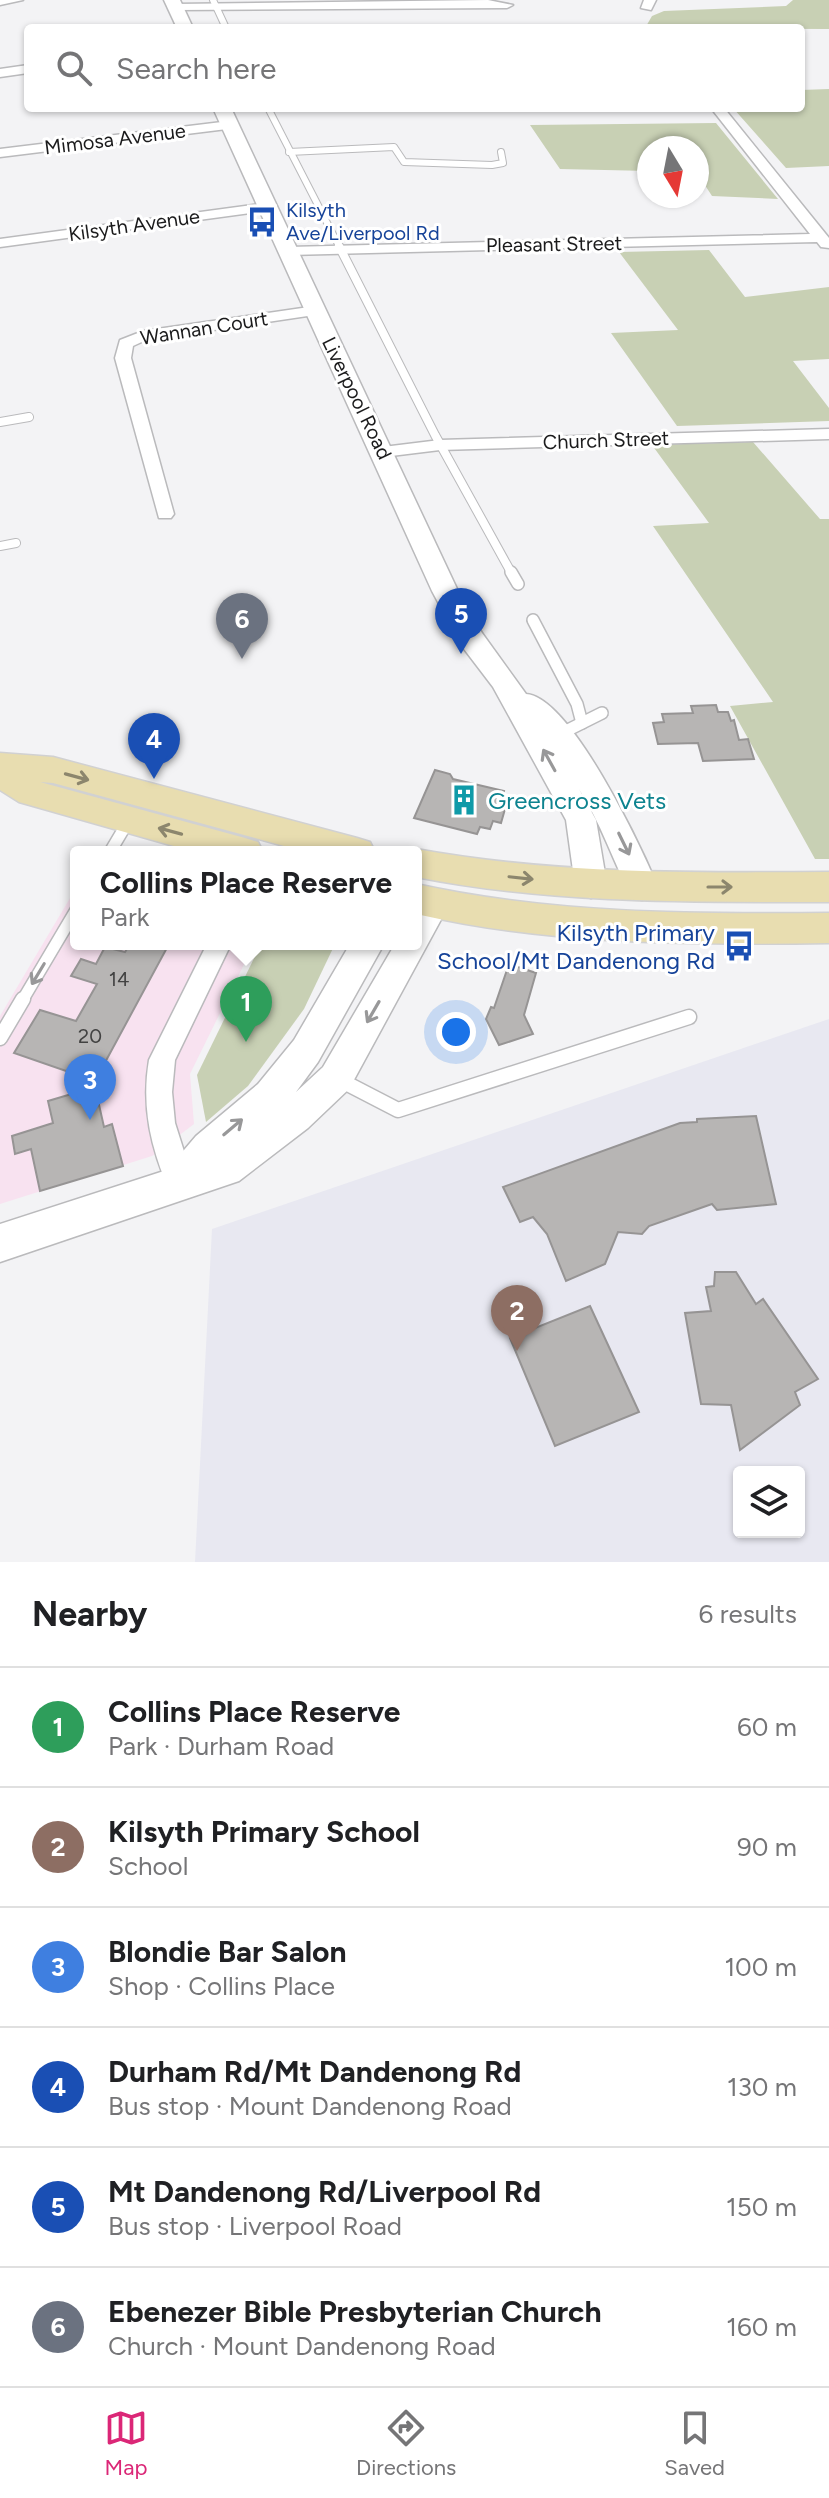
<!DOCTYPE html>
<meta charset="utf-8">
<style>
:root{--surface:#fff;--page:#f6f6f6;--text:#202124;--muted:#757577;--line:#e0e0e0;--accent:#db2777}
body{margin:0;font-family:Figtree,sans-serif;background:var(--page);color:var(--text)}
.controls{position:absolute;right:24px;bottom:24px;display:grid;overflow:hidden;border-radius:8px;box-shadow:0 2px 6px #0004}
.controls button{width:72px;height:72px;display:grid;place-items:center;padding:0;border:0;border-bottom:2px solid var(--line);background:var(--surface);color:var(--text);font:40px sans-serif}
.compass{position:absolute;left:637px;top:136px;width:72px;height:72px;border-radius:50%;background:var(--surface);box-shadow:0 2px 6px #0004;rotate:170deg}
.you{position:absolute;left:456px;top:1032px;width:28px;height:28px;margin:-20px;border:6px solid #fff;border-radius:50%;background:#1a73e8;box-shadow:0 0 0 12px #1a73e833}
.badge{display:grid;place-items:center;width:52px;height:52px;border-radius:50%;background:var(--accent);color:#fff;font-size:26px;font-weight:700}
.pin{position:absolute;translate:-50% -66px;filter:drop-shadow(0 2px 4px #0008)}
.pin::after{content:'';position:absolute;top:42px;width:28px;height:24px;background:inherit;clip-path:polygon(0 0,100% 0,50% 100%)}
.popup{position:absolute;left:70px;top:846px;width:352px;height:104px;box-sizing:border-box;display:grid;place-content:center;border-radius:8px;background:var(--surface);filter:drop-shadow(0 2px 6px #0005);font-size:26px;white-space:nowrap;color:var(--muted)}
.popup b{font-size:30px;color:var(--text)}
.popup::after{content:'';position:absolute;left:50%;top:100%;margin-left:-16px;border:16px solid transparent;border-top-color:var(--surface)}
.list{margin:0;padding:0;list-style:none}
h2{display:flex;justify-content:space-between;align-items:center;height:104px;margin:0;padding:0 32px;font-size:34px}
h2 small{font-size:26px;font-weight:400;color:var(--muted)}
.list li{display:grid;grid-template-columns:52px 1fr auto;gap:24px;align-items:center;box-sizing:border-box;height:120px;padding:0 32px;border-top:2px solid var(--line)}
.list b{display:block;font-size:30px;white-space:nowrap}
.list p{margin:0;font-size:26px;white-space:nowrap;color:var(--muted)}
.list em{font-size:26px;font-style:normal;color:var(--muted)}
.icon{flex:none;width:44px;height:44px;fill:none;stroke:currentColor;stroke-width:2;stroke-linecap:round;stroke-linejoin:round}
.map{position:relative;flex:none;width:829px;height:1562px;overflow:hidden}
.search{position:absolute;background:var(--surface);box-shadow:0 2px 6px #0004;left:24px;right:24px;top:24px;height:88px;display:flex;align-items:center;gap:20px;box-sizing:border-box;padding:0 28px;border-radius:8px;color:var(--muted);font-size:30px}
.sheet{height:824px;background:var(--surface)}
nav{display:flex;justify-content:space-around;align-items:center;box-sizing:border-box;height:112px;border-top:2px solid var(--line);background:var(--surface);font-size:22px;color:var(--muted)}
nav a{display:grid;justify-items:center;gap:4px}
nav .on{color:var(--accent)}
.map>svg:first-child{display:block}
.commercial{fill:#f8e2f0}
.built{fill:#e8e8f1;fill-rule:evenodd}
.green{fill:#c8d0b4}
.building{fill:#b7b5b4;stroke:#969494;stroke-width:2}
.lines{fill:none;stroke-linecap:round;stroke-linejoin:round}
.lane-far3-casing{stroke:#bababc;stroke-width:8}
.lane-far2-casing{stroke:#bababc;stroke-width:10}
.lane-far1-casing{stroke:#bababc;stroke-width:14}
.lane-casing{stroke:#bababc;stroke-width:17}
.street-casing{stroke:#bababc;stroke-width:3}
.secondary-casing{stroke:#bababc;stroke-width:3}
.primary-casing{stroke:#d1d1d2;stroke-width:3}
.lane-far3{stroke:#fff;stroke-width:6}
.lane-far2{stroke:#fff;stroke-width:8}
.lane-far1{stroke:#fff;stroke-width:11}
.lane{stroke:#fff;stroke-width:14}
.street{fill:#fff;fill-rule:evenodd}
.secondary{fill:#fff;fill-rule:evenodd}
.primary{fill:#e8ddb0;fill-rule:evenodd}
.oneway{stroke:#989899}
.oneway2{stroke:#8c866d}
.labels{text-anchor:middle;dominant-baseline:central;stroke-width:6;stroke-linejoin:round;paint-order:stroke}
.far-street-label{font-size:20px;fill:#1b1b1c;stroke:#fff}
.far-transit-label{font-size:20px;fill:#164399;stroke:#fff;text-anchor:start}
.number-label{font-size:20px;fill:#424242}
.culture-label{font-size:24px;fill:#0d838f;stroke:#fff;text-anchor:start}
.transit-label{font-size:24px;fill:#164399;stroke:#fff;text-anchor:end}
</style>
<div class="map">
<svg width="829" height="1562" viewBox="0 0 829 1562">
<rect width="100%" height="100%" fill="#f3f3f5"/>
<polygon class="commercial" points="76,888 76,944 254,944 190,1074 194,1124 152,1156 0,1204 0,1016"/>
<path class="built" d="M 829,1019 L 829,1562 L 195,1562 L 212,1229 ZM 739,1472 L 799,1472 L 799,1532 L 739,1532 Z"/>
<g class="green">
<polygon points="793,0 829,0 829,29 645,28 652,16 664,11 786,6"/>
<polygon points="829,89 829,166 786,168 733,108 801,108 801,90"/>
<polygon points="716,123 778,199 712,196 697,173 697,148 649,148 649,171 560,169 530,125"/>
<polygon points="709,250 745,297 829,287 829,359 793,361 829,408 829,421 677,426 611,333 678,330 619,252"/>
<polygon points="753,442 820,519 829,519 829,859 815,859 730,706 773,702 653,526 709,523 652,445"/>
<polygon points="261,944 335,944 304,1009 248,1086 206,1122 197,1075"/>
</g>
<g class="building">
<polygon points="716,705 718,712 728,712 731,721 734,720 739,740 748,739 754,759 703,761 698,743 658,744 653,723 664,722 662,714 693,713 691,706"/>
<polygon points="435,770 450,774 453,779 504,791 503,797 507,802 501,823 493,821 490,829 480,827 477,834 414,818"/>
<polygon points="130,944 169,944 95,1081 14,1053 40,1010 76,1021 97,984 71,976 81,959 96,964 105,947 125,952"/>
<polygon points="509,964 536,973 524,1015 533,1034 499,1045 486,1019 491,1007 494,1008"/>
<polygon points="95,1087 104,1127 112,1124 123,1166 40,1191 31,1149 15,1154 12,1136 53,1123 48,1101"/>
<polygon points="756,1116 776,1204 717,1210 712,1204 649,1226 642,1234 618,1232 605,1264 566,1281 547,1234 533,1217 520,1222 503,1187 680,1123 697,1122 697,1119"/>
<polygon points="715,1272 736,1272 756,1304 763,1299 818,1379 795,1392 800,1405 740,1450 731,1405 701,1404 685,1313 711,1311 706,1287 714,1286"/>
<polygon points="590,1306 639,1412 555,1446 510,1338"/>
</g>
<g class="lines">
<g class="lane-far3-casing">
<g id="lane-far3">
<polyline points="213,0 226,28"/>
<polyline points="268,108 340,248"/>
<polyline points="289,152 394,147 404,162 492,165 503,163 501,152"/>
</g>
</g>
<g class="lane-far2-casing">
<g id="lane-far2">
<polyline points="339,246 435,435 512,574"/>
<polyline points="0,422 29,417"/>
<polyline points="0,546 16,543"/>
</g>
</g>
<g class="lane-far1-casing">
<g id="lane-far1">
<polyline points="511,572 518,584"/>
<polyline points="533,620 577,704 582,723"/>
<polyline points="560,734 602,713"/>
<polyline points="110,852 129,820"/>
<polyline points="22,1001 76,910"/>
</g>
</g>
<g class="lane-casing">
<g id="lane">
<polyline points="0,1038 23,999"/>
<polyline points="340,1080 398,1110 689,1017"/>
</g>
</g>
<g class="street-casing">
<g id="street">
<polygon points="0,0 23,0 0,5"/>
<polygon points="488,0 513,5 507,8 176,10 170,7 176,4"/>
<polygon points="644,0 656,0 651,10 641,8"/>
<polygon points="28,65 28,73 0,77 0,69"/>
<polygon points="711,108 724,108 829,238 829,248 821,247 817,242 289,255 282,251 289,247 810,234"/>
<polygon points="230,121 236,125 235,128 0,157 0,149"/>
<polygon points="268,203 273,204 273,210 0,247 0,239"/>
<polygon points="316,306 324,311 321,314 146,340 133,346 131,358 174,514 171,518 159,518 115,358 120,340 143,331"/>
<polygon points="829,429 829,439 440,450 383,457 374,452 383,447 440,440"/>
<path d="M 207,944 L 231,944 L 175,1060 L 172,1092 L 175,1123 L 194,1183 L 190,1192 L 180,1196 L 170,1192 C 151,1149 141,1107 149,1060 Z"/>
</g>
</g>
<g class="secondary-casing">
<g id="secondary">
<polygon points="164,0 180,0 193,28 177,28"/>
<path d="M 213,108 L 231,108 L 458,591 L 482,633 L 526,694 C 571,697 641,847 658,887 L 653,896 L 642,900 L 631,896 C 613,861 601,823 579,789 L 596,820 L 607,885 L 602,894 L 591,898 L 580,894 L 575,885 L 566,820 L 493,687 L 461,645 L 432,591 Z"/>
<polygon points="434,890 445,894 450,903 349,1089 308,1128 239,1181 0,1262 0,1224 167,1170 196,1136 258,1084 294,1040 350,944 384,944 318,1062 296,1092 323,1067 395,944 416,944 416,906 423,894"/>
</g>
</g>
<g class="primary-casing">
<g id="primary">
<polygon points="0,753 53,757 357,838 370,842 375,852 306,852 53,783 40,782 245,838 258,842 263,852 195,852 19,802 0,790"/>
<path d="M 416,849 C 553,874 690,873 829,872 L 829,902 C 690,902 553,904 416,877 L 416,852 L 406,852 Z"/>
<path d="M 416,884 C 552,914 690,914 829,913 L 829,943 C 690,945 552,945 416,914 Z"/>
</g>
</g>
<use href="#lane-far3" class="lane-far3"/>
<use href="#lane-far2" class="lane-far2"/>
<use href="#lane-far1" class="lane-far1"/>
<use href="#lane" class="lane"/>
<use href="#street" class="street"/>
<use href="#secondary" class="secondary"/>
<use href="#primary" class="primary"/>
</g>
<defs><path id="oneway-shaft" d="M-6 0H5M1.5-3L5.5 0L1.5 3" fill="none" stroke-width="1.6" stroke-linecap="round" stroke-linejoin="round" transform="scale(2)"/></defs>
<g class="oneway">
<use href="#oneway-shaft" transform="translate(549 760) rotate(-119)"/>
<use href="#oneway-shaft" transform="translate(624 844) rotate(64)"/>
<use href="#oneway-shaft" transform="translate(38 974) rotate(121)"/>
<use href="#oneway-shaft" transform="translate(373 1012) rotate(120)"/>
<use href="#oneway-shaft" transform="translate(233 1127) rotate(-40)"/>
</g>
<g class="oneway2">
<use href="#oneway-shaft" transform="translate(77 777) rotate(15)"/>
<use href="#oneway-shaft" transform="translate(170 831) rotate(-165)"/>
<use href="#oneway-shaft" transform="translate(521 878) rotate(6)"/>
<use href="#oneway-shaft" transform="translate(720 887)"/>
</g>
<defs>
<g id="bus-bare" transform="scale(2.4)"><path d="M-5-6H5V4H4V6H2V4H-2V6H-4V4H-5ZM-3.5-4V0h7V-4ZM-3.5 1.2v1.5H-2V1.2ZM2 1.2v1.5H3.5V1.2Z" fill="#1a4fb4" stroke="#fff" stroke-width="2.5" paint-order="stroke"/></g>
<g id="building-bare" transform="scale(2.4)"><path d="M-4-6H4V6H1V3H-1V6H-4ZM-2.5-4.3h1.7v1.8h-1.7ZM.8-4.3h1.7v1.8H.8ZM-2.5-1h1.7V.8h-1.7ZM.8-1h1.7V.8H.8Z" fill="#0f9aa8" stroke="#fff" stroke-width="2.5" paint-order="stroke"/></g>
</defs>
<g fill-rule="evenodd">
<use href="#bus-bare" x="262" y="222"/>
<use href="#building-bare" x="464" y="800"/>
<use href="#bus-bare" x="739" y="946"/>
</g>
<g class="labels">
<g class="far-street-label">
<text transform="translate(115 139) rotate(-7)">Mimosa Avenue</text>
<text transform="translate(134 225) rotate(-8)">Kilsyth Avenue</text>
<text transform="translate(554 244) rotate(-1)">Pleasant Street</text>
<text transform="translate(204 328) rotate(-9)">Wannan Court</text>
<text transform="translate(357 398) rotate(64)">Liverpool Road</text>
<text transform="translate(606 440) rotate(-2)">Church Street</text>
</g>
<g class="far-transit-label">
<text x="286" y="210">Kilsyth<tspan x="286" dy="23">Ave/Liverpool Rd</tspan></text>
</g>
<g class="number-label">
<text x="119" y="979">14</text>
<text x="90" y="1036">20</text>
</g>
<g class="culture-label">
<text x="488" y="800">Greencross Vets</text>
</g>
<g class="transit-label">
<text x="715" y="932">Kilsyth Primary<tspan x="715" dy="28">School/Mt Dandenong Rd</tspan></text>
</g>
</g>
</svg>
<div class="controls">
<button><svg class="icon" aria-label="layers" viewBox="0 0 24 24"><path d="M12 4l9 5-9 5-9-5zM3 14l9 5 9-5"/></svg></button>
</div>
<svg class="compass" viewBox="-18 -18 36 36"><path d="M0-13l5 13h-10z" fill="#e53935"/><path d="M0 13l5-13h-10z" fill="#757577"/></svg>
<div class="you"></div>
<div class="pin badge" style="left:246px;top:1042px;background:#2e9e5b">1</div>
<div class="popup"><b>Collins Place Reserve</b>Park</div>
<div class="pin badge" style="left:517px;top:1351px;background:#8d6e63">2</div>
<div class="pin badge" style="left:90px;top:1120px;background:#3f7fe0">3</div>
<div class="pin badge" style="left:154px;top:779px;background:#1a4fb4">4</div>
<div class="pin badge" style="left:461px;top:654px;background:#1a4fb4">5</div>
<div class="pin badge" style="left:242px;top:659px;background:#6b7280">6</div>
<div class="search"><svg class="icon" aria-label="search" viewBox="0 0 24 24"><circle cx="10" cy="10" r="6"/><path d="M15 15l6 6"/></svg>Search here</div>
</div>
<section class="sheet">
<h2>Nearby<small>6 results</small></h2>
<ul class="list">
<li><span class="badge" style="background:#2e9e5b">1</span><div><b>Collins Place Reserve</b><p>Park · Durham Road</p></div><em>60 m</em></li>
<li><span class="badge" style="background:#8d6e63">2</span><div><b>Kilsyth Primary School</b><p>School</p></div><em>90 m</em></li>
<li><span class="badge" style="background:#3f7fe0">3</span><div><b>Blondie Bar Salon</b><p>Shop · Collins Place</p></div><em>100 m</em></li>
<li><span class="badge" style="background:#1a4fb4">4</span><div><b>Durham Rd/Mt Dandenong Rd</b><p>Bus stop · Mount Dandenong Road</p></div><em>130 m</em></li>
<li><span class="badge" style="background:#1a4fb4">5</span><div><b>Mt Dandenong Rd/Liverpool Rd</b><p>Bus stop · Liverpool Road</p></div><em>150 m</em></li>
<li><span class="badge" style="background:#6b7280">6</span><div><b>Ebenezer Bible Presbyterian Church</b><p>Church · Mount Dandenong Road</p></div><em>160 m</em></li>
</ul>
</section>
<nav>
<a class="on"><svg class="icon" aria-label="map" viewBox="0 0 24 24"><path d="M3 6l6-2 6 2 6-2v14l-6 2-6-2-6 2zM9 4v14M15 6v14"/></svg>Map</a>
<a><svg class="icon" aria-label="directions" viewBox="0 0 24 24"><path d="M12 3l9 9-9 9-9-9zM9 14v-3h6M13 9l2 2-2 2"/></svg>Directions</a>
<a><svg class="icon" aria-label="saved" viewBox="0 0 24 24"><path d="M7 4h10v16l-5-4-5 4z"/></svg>Saved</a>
</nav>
